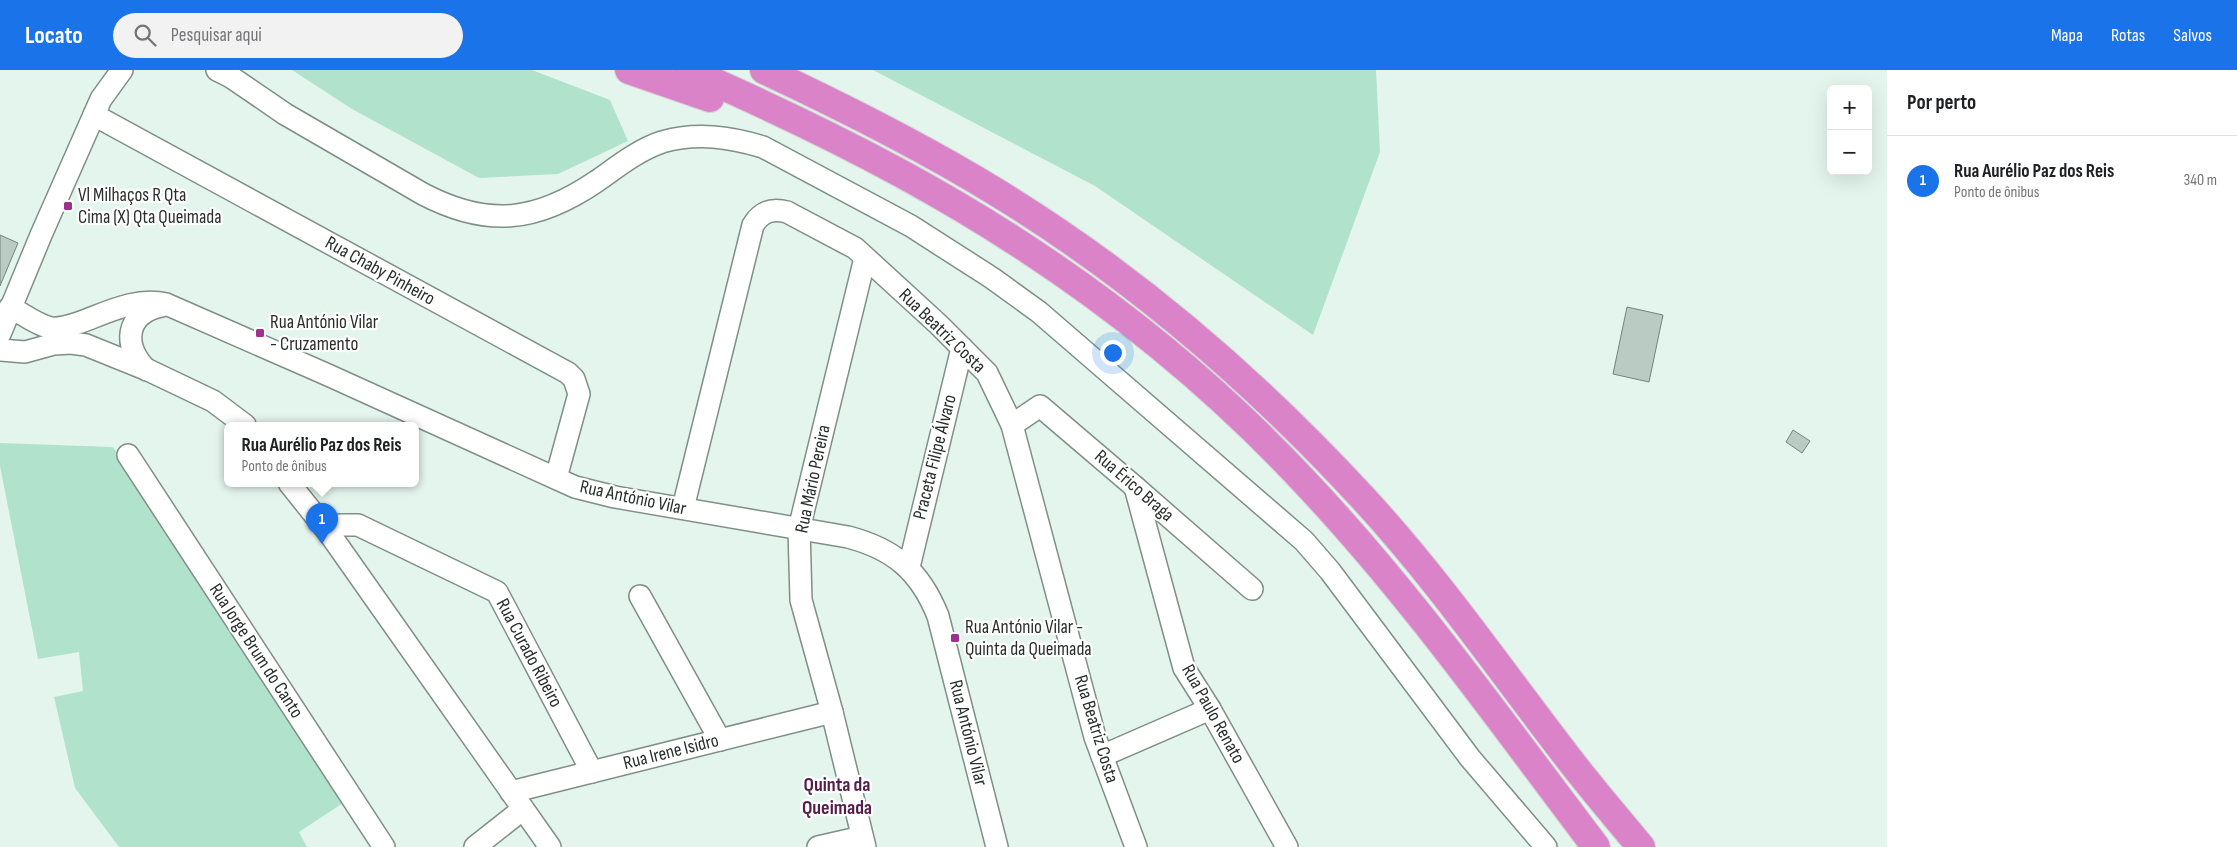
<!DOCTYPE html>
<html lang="pt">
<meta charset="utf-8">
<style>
:root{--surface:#fff;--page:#f2f2f2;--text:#202124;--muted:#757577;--line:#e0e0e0;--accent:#1a73e8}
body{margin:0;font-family:"Sofia Sans Condensed",sans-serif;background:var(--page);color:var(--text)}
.controls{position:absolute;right:15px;top:15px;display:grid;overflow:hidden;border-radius:8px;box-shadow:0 5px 20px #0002}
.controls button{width:45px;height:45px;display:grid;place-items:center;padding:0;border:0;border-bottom:1px solid var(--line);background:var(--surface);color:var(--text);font:25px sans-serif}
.you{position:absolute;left:1112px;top:282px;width:18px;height:18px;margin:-12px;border:4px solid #fff;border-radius:50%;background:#1a73e8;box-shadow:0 0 0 8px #1a73e833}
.badge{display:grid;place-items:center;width:32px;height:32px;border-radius:50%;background:var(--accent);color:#fff;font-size:16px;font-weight:700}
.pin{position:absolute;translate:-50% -41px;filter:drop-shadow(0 1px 2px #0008)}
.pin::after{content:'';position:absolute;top:26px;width:18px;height:15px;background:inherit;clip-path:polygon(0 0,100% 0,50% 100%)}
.popup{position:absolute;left:224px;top:352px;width:195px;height:65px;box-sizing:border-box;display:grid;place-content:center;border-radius:8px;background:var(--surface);filter:drop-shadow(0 1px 4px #0005);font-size:16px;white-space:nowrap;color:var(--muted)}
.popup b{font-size:19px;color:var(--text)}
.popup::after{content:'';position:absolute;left:50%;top:100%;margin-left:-10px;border:10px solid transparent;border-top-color:var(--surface)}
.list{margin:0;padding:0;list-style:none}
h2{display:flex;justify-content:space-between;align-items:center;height:65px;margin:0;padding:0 20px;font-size:21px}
h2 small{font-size:16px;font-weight:400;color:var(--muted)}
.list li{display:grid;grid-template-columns:32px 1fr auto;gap:15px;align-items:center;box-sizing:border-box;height:90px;padding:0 20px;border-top:1px solid var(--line)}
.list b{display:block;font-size:19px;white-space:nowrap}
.list p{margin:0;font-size:16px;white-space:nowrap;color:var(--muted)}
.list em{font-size:16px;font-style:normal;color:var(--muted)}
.icon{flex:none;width:28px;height:28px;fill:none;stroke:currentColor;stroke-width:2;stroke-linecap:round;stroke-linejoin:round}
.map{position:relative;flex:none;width:1887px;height:777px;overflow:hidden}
header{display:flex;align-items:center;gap:30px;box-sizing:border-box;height:70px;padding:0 25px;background:var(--accent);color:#fff}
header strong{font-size:24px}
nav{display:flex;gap:28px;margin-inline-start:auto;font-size:18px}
.search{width:350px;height:45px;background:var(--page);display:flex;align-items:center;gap:12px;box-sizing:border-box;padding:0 18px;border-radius:28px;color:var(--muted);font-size:19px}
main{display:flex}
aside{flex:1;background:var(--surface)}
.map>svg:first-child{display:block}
.green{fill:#b1e3cc}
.building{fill:#bacbc3;stroke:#74847d}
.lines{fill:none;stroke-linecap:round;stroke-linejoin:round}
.minor-casing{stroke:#7f8f87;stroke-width:24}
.highway-casing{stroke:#d4d5d5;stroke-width:30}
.minor{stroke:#fff;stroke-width:21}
.highway{stroke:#db83c9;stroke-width:28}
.poi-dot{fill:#9f308e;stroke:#fff;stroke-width:2}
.labels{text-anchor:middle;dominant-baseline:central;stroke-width:4.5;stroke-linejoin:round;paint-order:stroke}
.poi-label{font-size:19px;fill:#282e2b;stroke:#fff;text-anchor:start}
.street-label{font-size:19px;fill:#282e2b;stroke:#fff}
.neighbourhood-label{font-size:20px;font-weight:bold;fill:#541e4b;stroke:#fff}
</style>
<header>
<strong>Locato</strong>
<div class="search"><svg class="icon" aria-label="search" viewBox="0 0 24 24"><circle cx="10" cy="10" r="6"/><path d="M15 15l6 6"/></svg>Pesquisar aqui</div>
<nav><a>Mapa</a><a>Rotas</a><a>Salvos</a></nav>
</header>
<main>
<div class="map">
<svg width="1887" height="777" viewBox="0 0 1887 777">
<rect width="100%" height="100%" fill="#e4f5ed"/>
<g class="green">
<polygon points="292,0 532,0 610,30 628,71 558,104 479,108 352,39"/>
<polygon points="873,0 1376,0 1380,82 1313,265 1095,116"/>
<polygon points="0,373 113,377 346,731 299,762 307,777 119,777 75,718 54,627 83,621 79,582 38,589 0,396"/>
</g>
<g class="building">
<polygon points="0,165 18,173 0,216"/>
<polygon points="1627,237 1663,245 1649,312 1613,304"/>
<polygon points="1793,360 1810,371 1802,383 1786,372"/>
</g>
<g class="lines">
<g class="minor-casing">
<g id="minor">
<path d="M 217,0 L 231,7 L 285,44 L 423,124 C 488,158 537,152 597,111 C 617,97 638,80 662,72 C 697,62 730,67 763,77 L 911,156 L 992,208 L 1039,242 L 1304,471 L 1330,501 L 1470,688 L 1546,777"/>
<polyline points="94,45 568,303 574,309 579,324 556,408"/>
<path d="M 10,237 C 23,244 37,255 51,258 C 61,259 72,255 81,252 C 108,242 137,227 166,234 L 328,305 L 575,417 L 615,427 L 848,467 C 894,479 920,501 938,546 L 997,777"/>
<polyline points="0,264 41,165 101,29 122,0"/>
<polyline points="0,280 25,282 54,274 71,273 86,275 148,300 213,331 245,355"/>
<path d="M 147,300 C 122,277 125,243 162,236"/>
<polyline points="1012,355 1040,336 1135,417 1252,519"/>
<polyline points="128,385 384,777"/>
<polyline points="289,413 329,463 550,777"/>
<polyline points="1135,417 1184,598 1210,639 1287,777"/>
<path d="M 683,438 L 753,155 C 761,142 772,138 787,142 L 855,178 L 938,254 L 987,303 L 1012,355 L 1095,667 L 1136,777"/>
<polyline points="329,463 339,455 358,455 497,522 592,702"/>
<polyline points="909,497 962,278"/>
<polyline points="640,526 720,670"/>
<polyline points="1102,686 1210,639"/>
<polyline points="511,722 832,642"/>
<polyline points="475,777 523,739"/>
<polyline points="818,777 862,767"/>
<polyline points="865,777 832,642 801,530 799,459 865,188"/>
</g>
</g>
<g class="highway-casing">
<g id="highway">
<polyline points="629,0 710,28"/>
<path d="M 687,0 C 760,32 832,66 902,104 C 1049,184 1188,287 1303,410 C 1411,524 1501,652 1596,777"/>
<path d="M 764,0 C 843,37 921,76 996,122 C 1132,205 1254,310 1362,427 C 1438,509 1501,601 1569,689 C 1592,719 1617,748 1641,777"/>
</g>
</g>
<use href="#minor" class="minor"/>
<use href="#highway" class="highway"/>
</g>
<g class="poi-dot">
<rect x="63" y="131" width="10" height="10" rx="2.5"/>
<rect x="255" y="258" width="10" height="10" rx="2.5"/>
<rect x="950" y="563" width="10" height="10" rx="2.5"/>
</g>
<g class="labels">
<g class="poi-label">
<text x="78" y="125">Vl Milhaços R Qta<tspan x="78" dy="22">Cima (X) Qta Queimada</tspan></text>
<text x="270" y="252">Rua António Vilar<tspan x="270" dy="22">- Cruzamento</tspan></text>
<text x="965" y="557">Rua António Vilar -<tspan x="965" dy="22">Quinta da Queimada</tspan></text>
</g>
<g class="street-label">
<text transform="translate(380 201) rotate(29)">Rua Chaby Pinheiro</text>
<text transform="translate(942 261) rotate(44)">Rua Beatriz Costa</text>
<text transform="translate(935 387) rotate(-76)">Praceta Filipe Álvaro</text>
<text transform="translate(813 409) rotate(-78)">Rua Mário Pereira</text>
<text transform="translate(1134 416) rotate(41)">Rua Érico Braga</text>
<text transform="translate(633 428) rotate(12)">Rua António Vilar</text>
<text transform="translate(256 581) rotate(57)">Rua Jorge Brum do Canto</text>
<text transform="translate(529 583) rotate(62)">Rua Curado Ribeiro</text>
<text transform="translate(1213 644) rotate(61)">Rua Paulo Renato</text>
<text transform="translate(1096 659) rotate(73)">Rua Beatriz Costa</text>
<text transform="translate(968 663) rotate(76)">Rua António Vilar</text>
<text transform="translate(671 682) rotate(-14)">Rua Irene Isidro</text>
</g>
<g class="neighbourhood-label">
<text x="837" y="715">Quinta da<tspan x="837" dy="23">Queimada</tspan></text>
</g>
</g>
</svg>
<div class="controls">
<button>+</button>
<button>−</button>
</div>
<div class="you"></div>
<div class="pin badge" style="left:322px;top:474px">1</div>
<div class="popup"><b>Rua Aurélio Paz dos Reis</b>Ponto de ônibus</div>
</div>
<aside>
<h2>Por perto<small></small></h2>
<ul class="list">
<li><span class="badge">1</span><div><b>Rua Aurélio Paz dos Reis</b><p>Ponto de ônibus</p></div><em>340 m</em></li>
</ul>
</aside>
</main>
